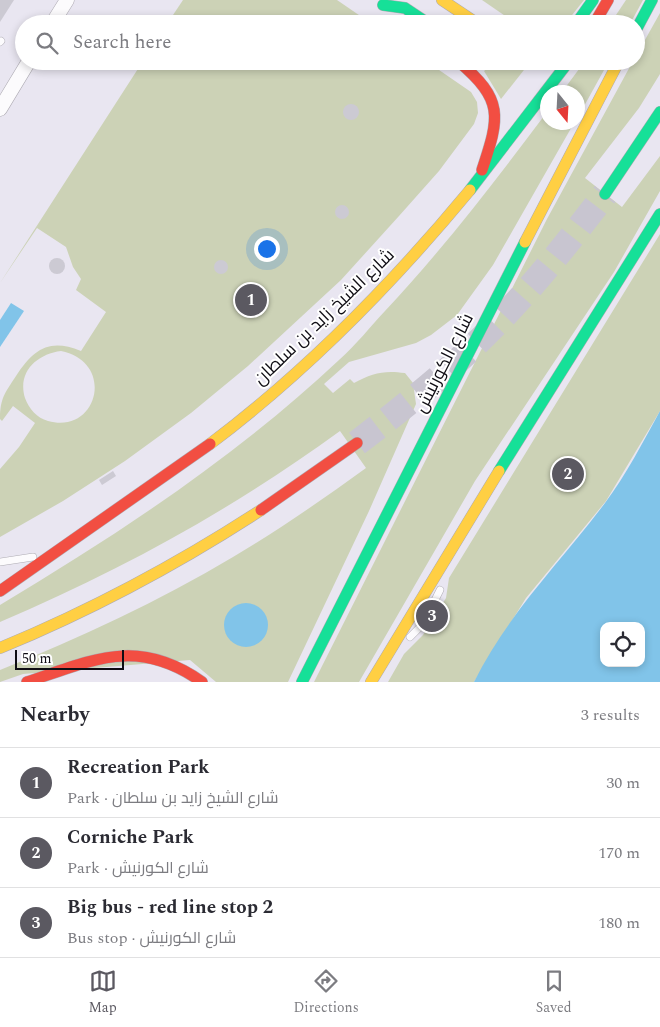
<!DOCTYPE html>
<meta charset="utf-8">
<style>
:root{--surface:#fff;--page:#f2f2f3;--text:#2b2b33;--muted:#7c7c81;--line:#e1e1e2;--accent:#5b5961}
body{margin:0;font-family:Spectral,Cairo,serif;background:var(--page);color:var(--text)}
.controls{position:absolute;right:15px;bottom:15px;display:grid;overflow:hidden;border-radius:10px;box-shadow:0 2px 8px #0003}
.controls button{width:45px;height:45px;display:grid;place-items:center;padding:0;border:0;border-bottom:1px solid var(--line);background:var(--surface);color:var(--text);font:25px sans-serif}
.compass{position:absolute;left:540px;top:85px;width:45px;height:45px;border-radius:50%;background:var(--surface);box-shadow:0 2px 8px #0003;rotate:162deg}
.scale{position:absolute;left:15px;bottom:12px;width:109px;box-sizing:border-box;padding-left:5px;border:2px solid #0f0d14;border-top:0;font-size:14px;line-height:18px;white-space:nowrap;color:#0f0d14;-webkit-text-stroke:4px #fff;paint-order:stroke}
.you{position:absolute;left:266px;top:248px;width:18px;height:18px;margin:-12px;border:4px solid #fff;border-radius:50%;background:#1a73e8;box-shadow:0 0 0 8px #1a73e833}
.badge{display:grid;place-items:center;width:32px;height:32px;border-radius:50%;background:var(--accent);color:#fff;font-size:16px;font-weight:700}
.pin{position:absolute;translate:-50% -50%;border:2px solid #fff;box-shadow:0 1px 5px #0006}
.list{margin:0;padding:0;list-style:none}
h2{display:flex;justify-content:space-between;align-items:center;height:65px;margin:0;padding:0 20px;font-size:21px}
h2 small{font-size:16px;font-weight:400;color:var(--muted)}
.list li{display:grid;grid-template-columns:32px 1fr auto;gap:15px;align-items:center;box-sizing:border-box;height:70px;padding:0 20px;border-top:1px solid var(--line)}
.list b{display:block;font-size:19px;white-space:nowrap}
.list p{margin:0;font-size:16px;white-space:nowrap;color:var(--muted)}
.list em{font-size:16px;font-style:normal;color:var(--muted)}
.icon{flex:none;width:28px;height:28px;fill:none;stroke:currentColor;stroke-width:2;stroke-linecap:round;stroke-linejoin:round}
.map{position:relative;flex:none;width:660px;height:682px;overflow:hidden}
.search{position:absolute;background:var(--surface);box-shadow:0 2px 8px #0003;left:15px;right:15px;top:15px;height:55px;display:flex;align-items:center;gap:12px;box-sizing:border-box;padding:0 18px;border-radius:28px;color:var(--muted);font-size:19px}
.sheet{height:275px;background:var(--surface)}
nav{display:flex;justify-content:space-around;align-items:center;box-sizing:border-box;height:70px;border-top:1px solid var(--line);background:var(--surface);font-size:14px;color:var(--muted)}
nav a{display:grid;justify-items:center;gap:2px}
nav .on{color:var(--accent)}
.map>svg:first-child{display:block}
.green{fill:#ccd2b6;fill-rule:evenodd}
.water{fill:#81c4e9;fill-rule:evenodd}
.building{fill:#cccad3}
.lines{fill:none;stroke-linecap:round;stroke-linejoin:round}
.highway-tunnel{stroke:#c8c5d0;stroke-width:26;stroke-dasharray:26 13;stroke-linecap:butt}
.lane-casing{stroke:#aeabb3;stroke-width:8}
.street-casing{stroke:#aeabb3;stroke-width:15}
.fast-casing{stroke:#aeabb3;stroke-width:12}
.slow-casing{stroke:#aeabb3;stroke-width:12}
.jam-casing{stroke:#aeabb3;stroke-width:12}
.lane{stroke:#fcfbfd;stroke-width:7}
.street{stroke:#fcfbfd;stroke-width:14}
.fast{stroke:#16e098;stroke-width:11}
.slow{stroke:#ffcf43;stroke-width:11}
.jam{stroke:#f24e42;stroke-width:11}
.labels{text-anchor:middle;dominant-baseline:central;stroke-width:4;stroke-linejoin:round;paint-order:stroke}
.street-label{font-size:18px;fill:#0f0d14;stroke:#fff}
</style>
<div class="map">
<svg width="660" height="682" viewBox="0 0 660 682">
<rect width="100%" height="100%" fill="#e9e6f1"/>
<g class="green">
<polygon points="183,0 337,0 372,24 167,24"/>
<polygon points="482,0 584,0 565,24 517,24"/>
<polygon points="626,0 643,0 630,24 610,24"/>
<polygon points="660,13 660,74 639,108 585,178 622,207 660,156 660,191 614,272 475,481 359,682 314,682 547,219 633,61 636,61 636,56"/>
<path d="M 143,61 L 426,61 L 471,92 L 477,102 L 478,113 L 474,124 L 439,171 L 399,216 L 341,280 L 248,366 L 191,413 L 125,461 L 63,501 L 0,537 L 0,469 L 19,447 L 35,423 L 13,406 L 2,421 L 0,419 C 0,398 5,393 16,376 C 34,349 49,338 81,351 L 106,312 L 76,290 L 81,279 L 73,267 L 66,247 L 37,228 L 0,283 ZM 61,351 C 116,362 98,435 48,421 C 37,418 29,409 25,398 C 17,372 37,354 61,351 Z"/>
<polygon points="496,61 531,61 501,99 484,71"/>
<polygon points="585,61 609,61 578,117 578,92 562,92"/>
<path d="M 547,112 L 548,122 L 574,123 L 493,265 L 457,315 L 431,335 L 416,343 L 349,362 L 324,384 L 333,393 L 350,379 L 354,383 C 372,373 384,370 405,373 L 413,383 L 416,404 L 369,511 L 288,682 L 216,682 L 190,660 L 23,674 L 0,682 L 0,670 C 80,638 159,601 233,557 C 279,530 323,499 366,468 L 340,431 C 233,509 122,570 0,622 L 0,605 C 120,533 237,456 339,360 C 356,345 370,327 385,311 C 444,248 496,180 547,112 Z"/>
<polygon points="660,234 660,411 606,501 526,598 474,682 388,682 404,654 423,635 446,598 449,578"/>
</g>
<g class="water">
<polygon points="11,303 24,311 0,347 0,320"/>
<path d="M 660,411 L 660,682 L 474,682 C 509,612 559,564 605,503 C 626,475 643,442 660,411 ZM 604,626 L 641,626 L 641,663 L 604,663 Z"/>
<circle cx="246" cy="625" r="22"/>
</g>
<g class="building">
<polygon points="0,0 14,0 0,22"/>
<circle cx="351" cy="112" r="8"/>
<circle cx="342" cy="212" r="7"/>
<circle cx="57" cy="266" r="8"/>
<circle cx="221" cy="267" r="7"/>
<polygon points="113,471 116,476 102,485 99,480"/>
<polygon points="443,611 447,614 436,630 433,628"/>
</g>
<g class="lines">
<path class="highway-tunnel" d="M 357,443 C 404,407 451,370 492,328 C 534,286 569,241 605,194"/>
<g class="lane-casing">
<g id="lane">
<polyline points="0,42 1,41"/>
<polyline points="0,562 33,557"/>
<polyline points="410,637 423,624 440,590"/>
</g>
</g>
<g class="street-casing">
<g id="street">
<polyline points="52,24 67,0"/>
<polyline points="0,109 29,61"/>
</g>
</g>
<g class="fast-casing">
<g id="fast">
<polyline points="383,5 405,8 429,24"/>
<polyline points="576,24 593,0"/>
<polyline points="636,30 652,0"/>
<polyline points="470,190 569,61"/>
<polyline points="605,194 660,112"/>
<polyline points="499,471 660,214"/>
<polyline points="302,682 525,242"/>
</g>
</g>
<g class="slow-casing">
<g id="slow">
<polyline points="442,0 478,24"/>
<polyline points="525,242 619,61"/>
<path d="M 210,444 C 307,371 393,283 470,190"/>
<path d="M 0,648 C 92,610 178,564 261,510"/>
<polyline points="371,682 499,471"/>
</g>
</g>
<g class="jam-casing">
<g id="jam">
<polyline points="594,24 608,0"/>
<path d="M 458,61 C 504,100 500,116 482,170"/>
<polyline points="261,510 357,443"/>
<polyline points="0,591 210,444"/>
<path d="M 27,682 C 95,659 138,637 202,682"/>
</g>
</g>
<use href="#lane" class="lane"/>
<use href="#street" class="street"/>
<use href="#fast" class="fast"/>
<use href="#slow" class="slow"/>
<use href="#jam" class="jam"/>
</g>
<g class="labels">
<g class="street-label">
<text transform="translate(324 317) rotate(-44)">شارع الشيخ زايد بن سلطان</text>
<text transform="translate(444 363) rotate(-63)">شارع الكورنيش</text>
</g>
</g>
</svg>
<div class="controls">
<button><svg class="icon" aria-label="locate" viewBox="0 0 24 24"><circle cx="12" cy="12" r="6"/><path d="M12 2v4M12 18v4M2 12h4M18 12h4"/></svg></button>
</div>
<svg class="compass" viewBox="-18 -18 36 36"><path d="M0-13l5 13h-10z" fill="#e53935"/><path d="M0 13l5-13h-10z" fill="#7c7c81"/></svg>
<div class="scale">50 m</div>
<div class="you"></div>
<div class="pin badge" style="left:251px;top:300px">1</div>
<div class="pin badge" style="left:568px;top:474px">2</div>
<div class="pin badge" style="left:432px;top:616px">3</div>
<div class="search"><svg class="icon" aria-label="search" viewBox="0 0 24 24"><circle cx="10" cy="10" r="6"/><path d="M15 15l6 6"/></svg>Search here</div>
</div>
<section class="sheet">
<h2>Nearby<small>3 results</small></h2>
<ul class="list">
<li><span class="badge">1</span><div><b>Recreation Park</b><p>Park · شارع الشيخ زايد بن سلطان</p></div><em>30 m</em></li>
<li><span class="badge">2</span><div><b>Corniche Park</b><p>Park · شارع الكورنيش</p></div><em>170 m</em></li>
<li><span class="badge">3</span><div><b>Big bus - red line stop 2</b><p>Bus stop · شارع الكورنيش</p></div><em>180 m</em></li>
</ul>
</section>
<nav>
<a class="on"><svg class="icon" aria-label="map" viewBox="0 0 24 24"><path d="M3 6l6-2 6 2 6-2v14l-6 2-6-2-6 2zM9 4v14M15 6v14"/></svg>Map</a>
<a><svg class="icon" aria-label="directions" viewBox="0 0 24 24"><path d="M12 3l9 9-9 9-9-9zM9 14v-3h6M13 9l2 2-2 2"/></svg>Directions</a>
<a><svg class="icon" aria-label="saved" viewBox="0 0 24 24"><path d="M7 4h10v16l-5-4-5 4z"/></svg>Saved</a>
</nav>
